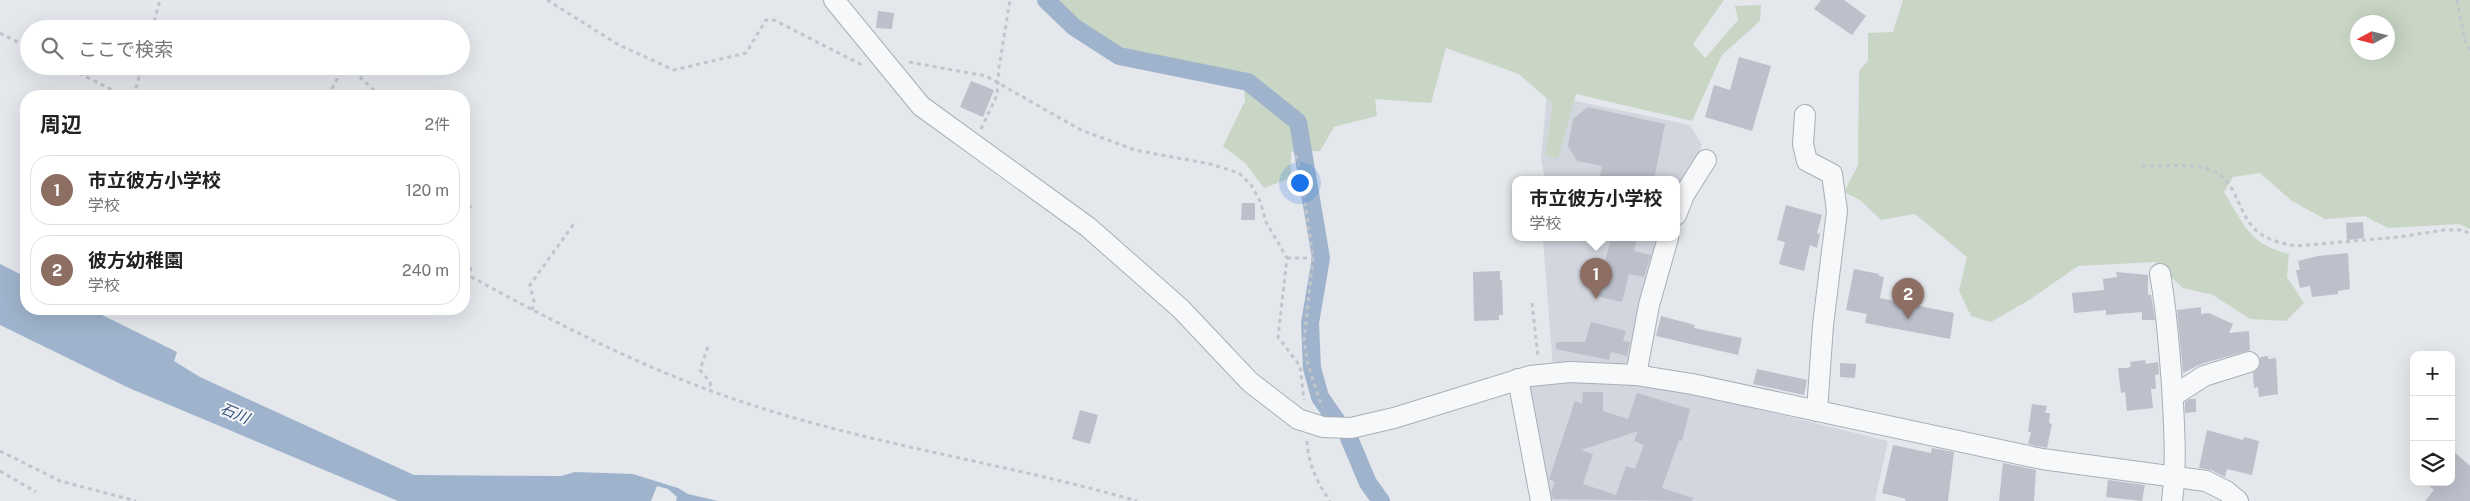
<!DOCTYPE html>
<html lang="ja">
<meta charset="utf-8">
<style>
:root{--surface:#fff;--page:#f2f2f2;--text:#222;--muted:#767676;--line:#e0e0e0;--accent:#d1495b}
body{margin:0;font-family:"Public Sans","Noto Sans JP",sans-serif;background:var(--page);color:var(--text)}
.controls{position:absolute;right:15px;bottom:15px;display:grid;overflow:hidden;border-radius:10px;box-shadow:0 5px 20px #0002}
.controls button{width:45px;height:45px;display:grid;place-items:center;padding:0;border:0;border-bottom:1px solid var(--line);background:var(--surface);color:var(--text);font:25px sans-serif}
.compass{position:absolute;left:2350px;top:15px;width:45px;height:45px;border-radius:50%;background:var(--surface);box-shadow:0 5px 20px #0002;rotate:263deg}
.you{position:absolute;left:1299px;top:182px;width:18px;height:18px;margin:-12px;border:4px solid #fff;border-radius:50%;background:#1a73e8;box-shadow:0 0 0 8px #1a73e833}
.badge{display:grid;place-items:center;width:32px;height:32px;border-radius:50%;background:var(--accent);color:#fff;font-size:16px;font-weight:700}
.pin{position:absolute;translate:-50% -41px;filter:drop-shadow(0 1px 2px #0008)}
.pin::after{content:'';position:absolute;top:26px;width:18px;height:15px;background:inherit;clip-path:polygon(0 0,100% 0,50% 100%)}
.popup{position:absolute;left:1512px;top:176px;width:168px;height:65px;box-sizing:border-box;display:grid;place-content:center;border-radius:10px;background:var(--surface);filter:drop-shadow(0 1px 4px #0005);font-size:16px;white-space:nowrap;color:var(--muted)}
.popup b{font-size:19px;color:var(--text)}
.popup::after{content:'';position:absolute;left:50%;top:100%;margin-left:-10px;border:10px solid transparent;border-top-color:var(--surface)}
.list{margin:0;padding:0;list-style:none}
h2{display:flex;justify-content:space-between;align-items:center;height:65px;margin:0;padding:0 20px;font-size:21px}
h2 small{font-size:16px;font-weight:400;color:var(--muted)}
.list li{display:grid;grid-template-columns:32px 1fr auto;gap:15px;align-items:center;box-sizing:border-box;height:70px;margin:0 10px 10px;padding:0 10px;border:1px solid var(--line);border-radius:20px}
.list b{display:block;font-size:19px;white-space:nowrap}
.list p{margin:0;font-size:16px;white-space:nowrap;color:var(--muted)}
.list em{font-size:16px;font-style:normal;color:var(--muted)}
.icon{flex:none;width:28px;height:28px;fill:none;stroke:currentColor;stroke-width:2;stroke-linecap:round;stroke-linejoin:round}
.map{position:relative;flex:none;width:2470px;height:501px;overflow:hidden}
.search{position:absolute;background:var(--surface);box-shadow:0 5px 20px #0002;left:20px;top:20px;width:450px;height:55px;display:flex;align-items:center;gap:12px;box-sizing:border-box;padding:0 18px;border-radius:28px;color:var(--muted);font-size:19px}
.panel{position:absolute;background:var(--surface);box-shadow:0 5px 20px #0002;left:20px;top:90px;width:450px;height:225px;border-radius:20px}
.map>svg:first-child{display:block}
.built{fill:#d2d6de}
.green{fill:#c9d6c5;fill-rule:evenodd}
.water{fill:#9fb4cc}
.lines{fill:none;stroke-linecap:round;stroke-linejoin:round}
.canal{stroke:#9fb4cc;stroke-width:18}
.building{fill:#bbc0ca;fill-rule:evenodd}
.minor-casing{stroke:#a9aeb7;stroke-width:22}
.path{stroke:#c2c5cb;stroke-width:3;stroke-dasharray:4 4;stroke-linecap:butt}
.minor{stroke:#f7f8fa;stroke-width:20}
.labels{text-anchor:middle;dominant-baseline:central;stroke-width:4;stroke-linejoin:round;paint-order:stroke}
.water-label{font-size:15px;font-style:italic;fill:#34527a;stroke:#f4f6f9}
</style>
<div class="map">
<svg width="2470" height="501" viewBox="0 0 2470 501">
<rect width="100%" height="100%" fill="#e4e7ec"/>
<g class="built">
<polygon points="1547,95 1690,125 1702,145 1676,207 1676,180 1545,180 1541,159"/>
<polygon points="1543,238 1664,238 1631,383 1685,391 1888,441 1875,500 1877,501 1548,501 1530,385 1554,382"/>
</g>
<g class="green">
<polygon points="1053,0 1724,0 1693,44 1705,58 1738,20 1735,6 1761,5 1760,21 1722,55 1692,121 1576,94 1558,158 1545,156 1553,104 1519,74 1446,48 1431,103 1375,99 1377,116 1334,127 1320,151 1291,152 1291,178 1264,188 1245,163 1223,146 1245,101 1243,72 1119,49 1074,21"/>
<path d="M 1903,0 L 2470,0 L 2470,229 L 2459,224 L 2388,228 L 2365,216 L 2325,219 L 2292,201 L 2260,173 L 2233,177 L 2224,192 C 2244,225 2249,244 2289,254 L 2287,277 L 2304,303 L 2286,321 L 2250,319 L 2213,295 L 2183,288 L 2155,262 L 2078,266 L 2029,300 L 1991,322 L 1971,316 L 1959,291 L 1967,257 L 1915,214 L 1881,220 L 1860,200 L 1844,192 L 1858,165 L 1859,71 L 1868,61 L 1868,33 L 1893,32 ZM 2358,22 L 2388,22 L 2388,52 L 2358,52 Z"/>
</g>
<polygon class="water" points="0,264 26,277 26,309 90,309 177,352 174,361 200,377 414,475 561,476 575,472 633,474 678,488 688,494 718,501 676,501 677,497 668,489 657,486 651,501 398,501 129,388 0,325"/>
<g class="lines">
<g class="canal">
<polyline points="1046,0 1074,27 1119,56 1248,82 1298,122 1321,258 1310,323 1312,368 1320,397 1336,420"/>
<polyline points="1349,438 1368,483 1381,501"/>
</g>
</g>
<g class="building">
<polygon points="1821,0 1844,0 1866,16 1852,35 1814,9"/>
<polygon points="878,11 894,13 892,29 876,28"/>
<polygon points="1739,57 1771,66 1752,131 1705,117 1714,85 1730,90"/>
<polygon points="971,81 994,90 983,117 960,107"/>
<polygon points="1588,107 1665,124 1654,180 1599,180 1602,166 1577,161 1568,146 1573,119"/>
<polygon points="1242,203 1255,203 1255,220 1241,220"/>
<polygon points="1786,205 1822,215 1817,233 1820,234 1817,248 1810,245 1804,271 1779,264 1785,242 1777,240"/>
<polygon points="2363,222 2364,238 2347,240 2346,223"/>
<polygon points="1611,238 1637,238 1634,251 1651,255 1644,277 1629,274 1622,302 1596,296"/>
<polygon points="2348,253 2350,289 2338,291 2338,294 2312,297 2310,286 2300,288 2296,270 2300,270 2298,261 2318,256"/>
<polygon points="1854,269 1879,274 1879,276 1884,277 1880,298 1954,313 1950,339 1865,323 1867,314 1846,310"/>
<polygon points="1500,271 1500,280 1502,280 1503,315 1499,315 1499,320 1474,321 1473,272"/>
<polygon points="2116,272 2148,275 2148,295 2151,295 2155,320 2142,320 2142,312 2106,315 2106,310 2074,313 2072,293 2104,290 2103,279 2117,277"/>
<polygon points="2201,307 2201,314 2209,313 2233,324 2229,333 2249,331 2250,350 2201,364 2183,373 2177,310"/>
<polygon points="1661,316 1695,325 1694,328 1742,338 1738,355 1656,336"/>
<polygon points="1591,322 1626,331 1623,341 1630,342 1627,356 1611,352 1609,360 1556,349 1556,342 1585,342"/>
<polygon points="2268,356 2268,359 2276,358 2278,394 2259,397 2258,387 2254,388 2253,373 2260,365 2260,357"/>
<polygon points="2145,360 2146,364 2158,362 2159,374 2155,375 2156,389 2151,389 2153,408 2127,411 2125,392 2121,393 2118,368 2128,368 2131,366 2130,362"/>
<polygon points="1840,363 1856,364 1855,378 1840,377"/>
<polygon points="1757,369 1807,380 1804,395 1753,384"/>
<path d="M 1583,392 L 1603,392 L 1603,411 L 1628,419 L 1637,393 L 1690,409 L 1682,441 L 1679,440 L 1662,488 L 1693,498 L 1692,501 L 1553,499 L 1551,492 L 1555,482 L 1549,479 L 1575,401 L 1582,404 ZM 1638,431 L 1634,441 L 1644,445 L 1635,469 L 1626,466 L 1616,495 L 1583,484 L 1593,454 L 1581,450 Z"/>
<polygon points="2190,399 2196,399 2196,412 2185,413 2185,402"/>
<polygon points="2032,404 2047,406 2045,413 2050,413 2049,423 2052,424 2047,448 2028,444 2031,432 2028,432"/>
<polygon points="1080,410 1098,415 1090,444 1072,439"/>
<polygon points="2207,430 2243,440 2244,437 2259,441 2252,475 2227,469 2225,477 2211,470 2199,468"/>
<polygon points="1893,445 1931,453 1932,448 1954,452 1948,501 1905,501 1906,499 1882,493"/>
<polygon points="2451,449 2470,466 2470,501 2425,501 2434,490 2425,482 2451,482"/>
<polygon points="2003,463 2036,470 2034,501 1999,501"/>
<polygon points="2108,480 2145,485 2142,501 2106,497"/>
</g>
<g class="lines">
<g class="minor-casing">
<g id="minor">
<polyline points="834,0 921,106 1088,227 1181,309 1250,382 1298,419 1323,427 1351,428 1394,418 1530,376 1570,372 1636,375 1692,384 2042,459 2206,481 2226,491 2238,501"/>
<polyline points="1805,115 1803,144 1807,161 1832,174 1837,211 1823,325 1817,411"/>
<polyline points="1676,215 1684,195 1706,160"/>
<path d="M 2160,274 C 2167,311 2169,348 2172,385 C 2174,424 2177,463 2172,501"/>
<polyline points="1636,375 1649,305 1668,238"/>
<polyline points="1518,379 1541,501"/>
<polyline points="2173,396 2204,376 2249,362"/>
</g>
</g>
<g class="path">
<polyline points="547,0 619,45 674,70 746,53 766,20 774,20 862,65"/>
<polyline points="2457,0 2465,40 2470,51"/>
<polyline points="152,29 160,0"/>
<polyline points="0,33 29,48"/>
<polyline points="909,62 986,76 1081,130 1135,150 1210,164 1239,173 1251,185 1260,201 1266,222 1287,258 1278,337 1300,366 1304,400"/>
<polyline points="65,66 124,96"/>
<polyline points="348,66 375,91 392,96"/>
<polyline points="134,96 142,66"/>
<polyline points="328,96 344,66"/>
<polyline points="400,96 446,96"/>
<polyline points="981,129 997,95 999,67 1010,0"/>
<polyline points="1296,155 1301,175 1313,258 1304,340 1308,365 1322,407"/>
<path d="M 2142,166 C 2163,167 2191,162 2211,170 C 2235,179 2237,207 2251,225 C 2262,239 2280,243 2296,246 L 2399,237 L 2444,230 L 2463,230 L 2470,234"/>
<polyline points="464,215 473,203"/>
<polyline points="1287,258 1313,258"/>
<polyline points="464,262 471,269 469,276"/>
<path d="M 464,273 C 550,320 638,366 731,398 C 863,444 1002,462 1137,501"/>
<polyline points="1532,303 1538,357"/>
<polyline points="532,310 534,302 530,285 576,221"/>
<polyline points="708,347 700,370 710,382 711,390"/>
<path d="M 1307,441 C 1308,463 1317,483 1330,501"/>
<polyline points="0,451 60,481 136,501"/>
<polyline points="0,471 36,492"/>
</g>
<use href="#minor" class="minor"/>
</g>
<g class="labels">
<g class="water-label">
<text transform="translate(235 413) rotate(23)">石川</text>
</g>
</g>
</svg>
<div class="controls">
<button>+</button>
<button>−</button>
<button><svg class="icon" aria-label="layers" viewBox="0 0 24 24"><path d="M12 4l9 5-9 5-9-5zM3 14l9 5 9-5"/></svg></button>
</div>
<svg class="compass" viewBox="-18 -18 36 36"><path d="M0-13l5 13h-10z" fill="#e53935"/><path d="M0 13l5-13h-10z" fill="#767676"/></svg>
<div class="you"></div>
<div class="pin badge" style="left:1596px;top:299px;background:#8d6e63">1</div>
<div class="popup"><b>市立彼方小学校</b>学校</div>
<div class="pin badge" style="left:1908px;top:319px;background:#8d6e63">2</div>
<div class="search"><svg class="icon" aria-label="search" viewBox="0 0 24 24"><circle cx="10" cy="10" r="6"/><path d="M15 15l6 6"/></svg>ここで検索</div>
<section class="panel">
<h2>周辺<small>2件</small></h2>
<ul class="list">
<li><span class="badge" style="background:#8d6e63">1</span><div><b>市立彼方小学校</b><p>学校</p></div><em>120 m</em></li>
<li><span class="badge" style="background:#8d6e63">2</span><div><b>彼方幼稚園</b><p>学校</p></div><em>240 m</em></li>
</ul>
</section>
</div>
